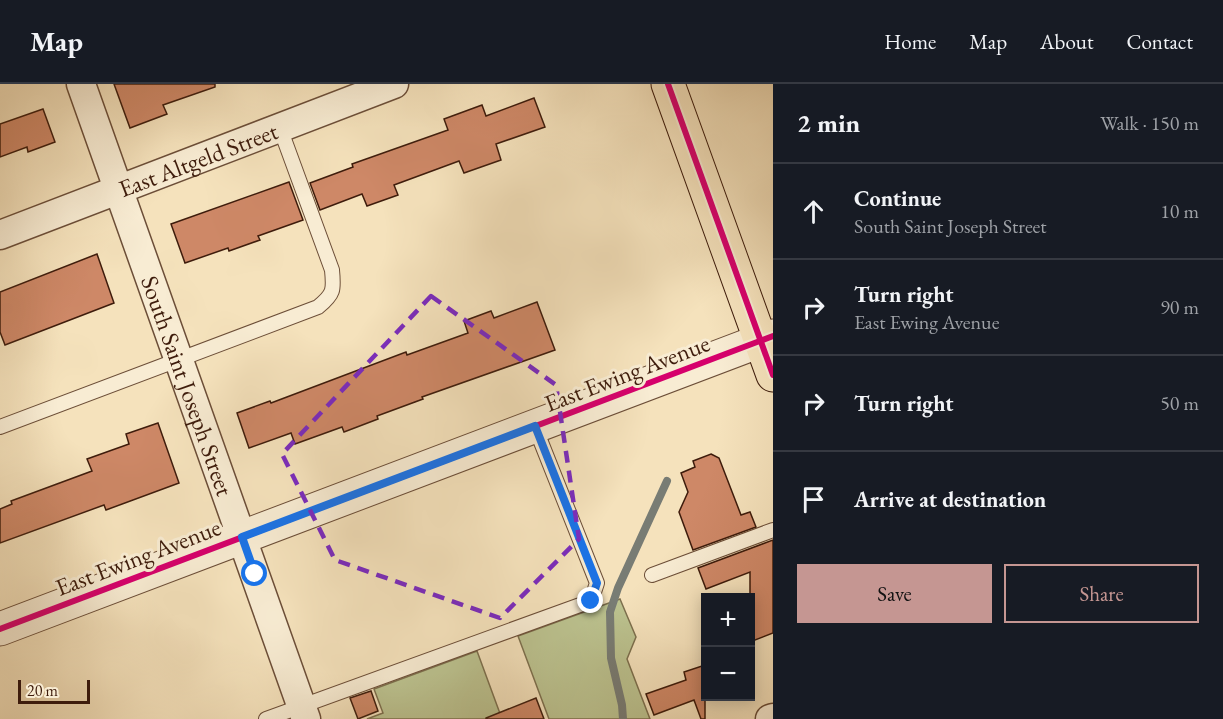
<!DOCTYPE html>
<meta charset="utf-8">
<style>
:root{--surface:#171b24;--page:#242831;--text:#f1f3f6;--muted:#9ea1a6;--line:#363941;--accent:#c59692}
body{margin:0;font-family:"EB Garamond",serif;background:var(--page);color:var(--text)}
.controls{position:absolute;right:18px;bottom:18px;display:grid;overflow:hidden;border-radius:0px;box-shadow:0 3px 15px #0003}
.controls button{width:54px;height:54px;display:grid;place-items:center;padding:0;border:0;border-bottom:2px solid var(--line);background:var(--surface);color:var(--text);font:30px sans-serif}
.scale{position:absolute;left:18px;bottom:15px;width:72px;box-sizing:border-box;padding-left:6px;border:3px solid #3e1c0c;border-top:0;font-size:16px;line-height:21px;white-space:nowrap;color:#3e1c0c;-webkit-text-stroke:4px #f8ecd3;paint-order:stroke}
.stop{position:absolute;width:18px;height:18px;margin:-14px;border:4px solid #1a73e8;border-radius:50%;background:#fff}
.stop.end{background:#1a73e8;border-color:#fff;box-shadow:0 2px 6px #0008}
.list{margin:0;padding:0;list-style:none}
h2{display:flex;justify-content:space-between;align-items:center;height:78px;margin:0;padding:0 24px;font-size:26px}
h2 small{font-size:20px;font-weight:400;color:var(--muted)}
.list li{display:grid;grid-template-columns:39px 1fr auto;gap:18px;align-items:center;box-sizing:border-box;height:96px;padding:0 24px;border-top:2px solid var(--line)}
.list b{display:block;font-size:22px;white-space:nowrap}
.list p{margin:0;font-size:20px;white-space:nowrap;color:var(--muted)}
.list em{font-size:20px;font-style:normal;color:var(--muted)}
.actions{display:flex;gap:12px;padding:18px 24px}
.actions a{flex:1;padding:14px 0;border:2px solid var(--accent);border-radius:0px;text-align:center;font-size:21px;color:var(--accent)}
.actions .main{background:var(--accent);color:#111}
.icon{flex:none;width:33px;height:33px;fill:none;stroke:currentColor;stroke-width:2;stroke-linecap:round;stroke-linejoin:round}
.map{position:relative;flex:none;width:773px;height:635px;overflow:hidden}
header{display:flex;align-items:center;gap:36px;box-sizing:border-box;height:84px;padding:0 30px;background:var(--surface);border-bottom:2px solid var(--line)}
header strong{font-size:28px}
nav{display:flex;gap:33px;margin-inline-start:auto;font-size:21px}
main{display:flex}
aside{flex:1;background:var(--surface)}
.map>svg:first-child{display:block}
.green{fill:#bcc390;stroke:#7d704e;stroke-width:1.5}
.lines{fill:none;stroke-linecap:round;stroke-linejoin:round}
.stream{stroke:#787c74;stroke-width:8}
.building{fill:#ce8867;stroke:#3e1c0c;stroke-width:1.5}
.service-casing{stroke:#6c4e38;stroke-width:16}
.minor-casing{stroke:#6c4e38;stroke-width:31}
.tertiary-casing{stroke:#6c4e38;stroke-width:35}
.primary-casing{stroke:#3e1c0c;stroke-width:35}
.service{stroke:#f8ecd3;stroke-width:14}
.minor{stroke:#f8ecd3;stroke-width:28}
.tertiary{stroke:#f8ecd3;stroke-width:33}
.primary{stroke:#f5e2bc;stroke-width:33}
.cycleway-casing{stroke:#f8ecd3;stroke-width:10}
.cycleway{stroke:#d6006c;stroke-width:6}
.route{stroke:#1a73e8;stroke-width:8}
.marked{fill:none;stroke:#7b2cbf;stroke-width:4.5;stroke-dasharray:12 8;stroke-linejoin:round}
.labels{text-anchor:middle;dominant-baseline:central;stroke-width:6;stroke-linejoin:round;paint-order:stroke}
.street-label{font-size:24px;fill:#3e1c0c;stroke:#f8ecd3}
</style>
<header>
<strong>Map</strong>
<nav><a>Home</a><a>Map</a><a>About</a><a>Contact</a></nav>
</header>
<main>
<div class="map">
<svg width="773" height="635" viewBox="0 0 773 635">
<rect width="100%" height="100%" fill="#f5e2bc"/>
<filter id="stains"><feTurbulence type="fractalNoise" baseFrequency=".00333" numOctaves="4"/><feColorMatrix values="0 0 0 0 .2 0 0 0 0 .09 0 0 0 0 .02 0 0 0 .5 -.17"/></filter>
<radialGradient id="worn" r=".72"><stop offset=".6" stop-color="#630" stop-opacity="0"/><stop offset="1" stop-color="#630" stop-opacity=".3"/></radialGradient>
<g class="green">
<polygon points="620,515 636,553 627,575 650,635 549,635 518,552"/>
<polygon points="477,567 502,635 367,635 383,629 374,605"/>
</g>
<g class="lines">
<polyline class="stream" points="623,635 622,621 611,574 610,528 618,504 667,397"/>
</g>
<g class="building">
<polygon points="114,0 215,0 215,3 163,21 167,30 130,44"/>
<polygon points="534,14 545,43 496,60 501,76 464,89 459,77 394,101 398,111 367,122 362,110 320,126 310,99 353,83 352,80 448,46 444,35 482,21 486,32"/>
<polygon points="43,25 55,58 28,68 27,63 0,73 0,40"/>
<polygon points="289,98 303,136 258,152 260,156 229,167 228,164 185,179 171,140"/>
<polygon points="97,170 114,219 5,261 0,248 0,208"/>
<polygon points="537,218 555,266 422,313 423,315 377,332 378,335 344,348 342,343 295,360 291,349 249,364 237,329 270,317 271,319 406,268 407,271 468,249 464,237 491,227 494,234"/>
<polygon points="158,339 179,399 106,426 104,421 0,459 0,425 12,420 11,417 92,387 87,375 129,360 126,350"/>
<polygon points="711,370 719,374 741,431 750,428 756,443 693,466 679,428 688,408 681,389 695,383 693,377"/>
<polygon points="773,456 773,549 750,558 750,488 706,505 698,484"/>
<polygon points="705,581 705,635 701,635 694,616 654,631 646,610 686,596 684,588"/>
<polygon points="371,607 378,627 358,635 350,614"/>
<polygon points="536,614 544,635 486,635 486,634"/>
</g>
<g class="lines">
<g class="service-casing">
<g id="service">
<path d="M 0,343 L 318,223 C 334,210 334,206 332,186 L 280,44"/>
<polyline points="652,491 773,446"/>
<polyline points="266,635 591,517 597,499 535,343"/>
</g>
</g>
<g class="minor-casing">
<g id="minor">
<path id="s1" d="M 81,0 L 306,635"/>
<path id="s2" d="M 0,151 L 394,0"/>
<polyline points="770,635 773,634"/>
</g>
</g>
<g class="tertiary-casing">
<polyline id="tertiary" points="0,545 773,252"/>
</g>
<g class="primary-casing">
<polyline id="primary" points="668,0 773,291"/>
</g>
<use href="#service" class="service"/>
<use href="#minor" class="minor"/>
<use href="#tertiary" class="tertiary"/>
<use href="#primary" class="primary"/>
<g class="cycleway-casing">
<g id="cycleway">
<polyline points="668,0 773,291"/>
<polyline points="0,545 773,252"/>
</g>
</g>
<use href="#cycleway" class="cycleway"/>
</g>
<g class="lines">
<polyline class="route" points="255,490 242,453 535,342 597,499 591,517"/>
</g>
<path class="marked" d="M 431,212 L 556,301 L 579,455 L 500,534 L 335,476 L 282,370 Z"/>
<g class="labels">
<g class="street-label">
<text stroke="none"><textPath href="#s2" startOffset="212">East Altgeld Street</textPath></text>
<text transform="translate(627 289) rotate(-21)">East Ewing Avenue</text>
<text stroke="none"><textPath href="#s1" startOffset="320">South Saint Joseph Street</textPath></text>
<text transform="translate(138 473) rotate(-21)">East Ewing Avenue</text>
</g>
</g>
<rect width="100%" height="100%" filter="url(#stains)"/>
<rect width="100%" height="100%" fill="url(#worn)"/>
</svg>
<div class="controls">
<button>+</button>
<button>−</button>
</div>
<div class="scale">20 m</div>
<div class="stop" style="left:255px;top:490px"></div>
<div class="stop end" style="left:591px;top:517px"></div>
</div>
<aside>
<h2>2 min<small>Walk · 150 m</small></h2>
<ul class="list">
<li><svg class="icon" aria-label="ahead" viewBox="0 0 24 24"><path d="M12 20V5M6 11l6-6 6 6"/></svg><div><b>Continue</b><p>South Saint Joseph Street</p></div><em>10 m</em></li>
<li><svg class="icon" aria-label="right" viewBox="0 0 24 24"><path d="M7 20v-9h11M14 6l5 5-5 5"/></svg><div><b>Turn right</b><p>East Ewing Avenue</p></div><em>90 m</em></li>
<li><svg class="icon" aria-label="right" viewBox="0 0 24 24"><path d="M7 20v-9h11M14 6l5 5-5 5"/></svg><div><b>Turn right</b></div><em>50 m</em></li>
<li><svg class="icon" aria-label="arrive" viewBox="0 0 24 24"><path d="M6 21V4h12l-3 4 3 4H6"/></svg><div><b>Arrive at destination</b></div></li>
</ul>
<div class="actions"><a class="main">Save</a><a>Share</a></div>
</aside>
</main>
